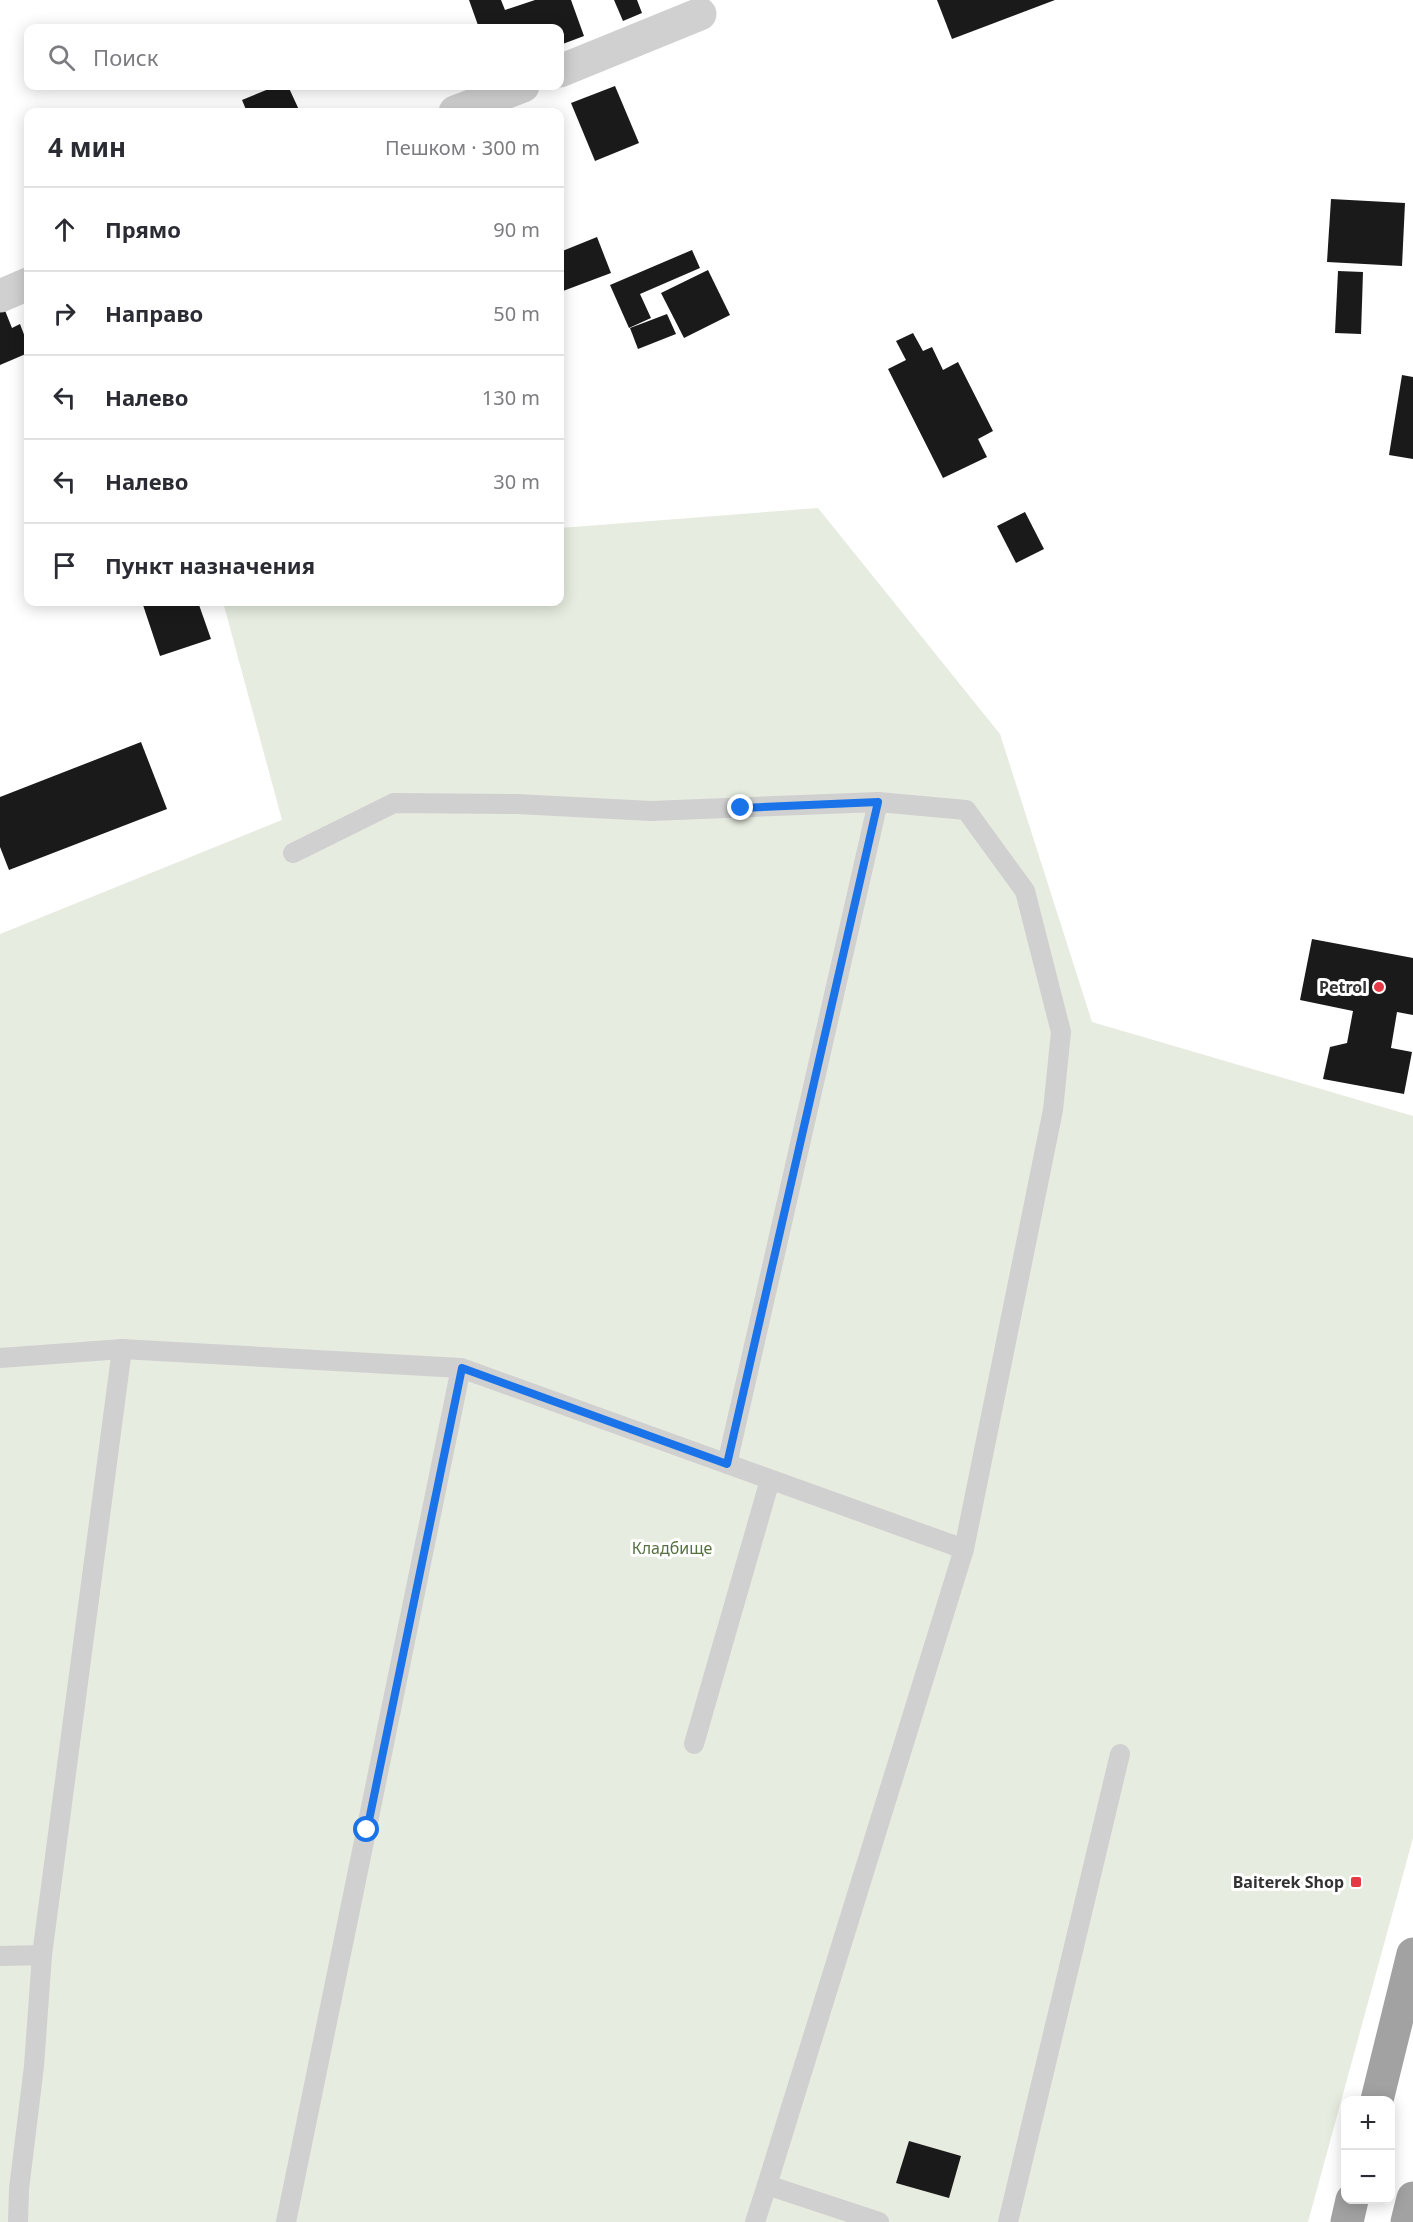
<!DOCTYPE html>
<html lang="ru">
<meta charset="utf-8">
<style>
:root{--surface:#fff;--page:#f2f2f3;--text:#2b2b33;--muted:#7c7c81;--line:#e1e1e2}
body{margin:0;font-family:"Noto Sans",sans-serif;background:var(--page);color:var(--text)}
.controls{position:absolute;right:18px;bottom:18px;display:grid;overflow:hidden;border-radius:12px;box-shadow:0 3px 15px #0003}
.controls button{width:54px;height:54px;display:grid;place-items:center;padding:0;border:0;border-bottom:2px solid var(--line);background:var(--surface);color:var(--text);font:30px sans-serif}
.stop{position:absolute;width:18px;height:18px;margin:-14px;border:4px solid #1a73e8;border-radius:50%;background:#fff}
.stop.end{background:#1a73e8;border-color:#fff;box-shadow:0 2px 6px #0008}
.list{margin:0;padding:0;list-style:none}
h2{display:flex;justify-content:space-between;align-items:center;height:78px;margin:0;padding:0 24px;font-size:26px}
h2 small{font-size:20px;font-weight:400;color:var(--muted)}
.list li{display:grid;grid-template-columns:39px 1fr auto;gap:18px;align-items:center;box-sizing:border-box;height:84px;padding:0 24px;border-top:2px solid var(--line)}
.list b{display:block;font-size:22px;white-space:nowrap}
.list em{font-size:20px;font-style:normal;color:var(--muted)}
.icon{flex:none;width:33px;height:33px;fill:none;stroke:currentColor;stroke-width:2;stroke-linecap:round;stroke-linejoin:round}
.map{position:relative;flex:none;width:1413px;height:2222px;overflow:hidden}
.search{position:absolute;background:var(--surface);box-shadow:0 3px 15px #0003;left:24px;top:24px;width:540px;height:66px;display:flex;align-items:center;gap:15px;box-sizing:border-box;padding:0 21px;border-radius:12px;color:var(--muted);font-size:22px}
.panel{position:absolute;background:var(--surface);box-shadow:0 3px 15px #0003;left:24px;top:108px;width:540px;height:498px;border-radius:12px}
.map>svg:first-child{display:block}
.green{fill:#e6ecdf}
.building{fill:#1a1a1a}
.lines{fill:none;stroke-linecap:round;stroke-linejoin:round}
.service{stroke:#d0d0d0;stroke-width:20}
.minor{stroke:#d0d0d0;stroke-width:33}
.trunk{stroke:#a2a2a2;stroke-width:33}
.route{stroke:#1a73e8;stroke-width:8}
.poi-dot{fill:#e63946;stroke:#fff;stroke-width:2}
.labels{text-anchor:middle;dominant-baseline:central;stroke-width:6;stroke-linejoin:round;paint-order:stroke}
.poi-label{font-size:16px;font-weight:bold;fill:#333;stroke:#fff;text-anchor:end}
.park-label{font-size:16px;fill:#56703f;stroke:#fff}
</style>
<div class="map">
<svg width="1413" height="2222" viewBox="0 0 1413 2222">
<rect width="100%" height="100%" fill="#fff"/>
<polygon class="green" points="818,508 1000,734 1092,1022 1413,1116 1413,1838 1308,2222 0,2222 0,934 282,820 223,602 560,602 560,528"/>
<g class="building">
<polygon points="469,0 501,0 505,10 535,0 571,0 584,36 560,45 560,28 479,28"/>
<polygon points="614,0 637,0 642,13 623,21"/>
<polygon points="937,0 1055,0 952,39"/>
<polygon points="276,86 288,86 300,112 247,112 242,100"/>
<polygon points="615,86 639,143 595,161 571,103"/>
<polygon points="1331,199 1405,203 1402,266 1327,262"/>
<polygon points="597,237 611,273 563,291 560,281 560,252"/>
<polygon points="692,250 700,268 640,294 651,318 629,328 610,285"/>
<polygon points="708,270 730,315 684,338 661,293"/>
<polygon points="1338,271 1363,272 1361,334 1335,333"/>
<polygon points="4,308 12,328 20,324 28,345 28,353 0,365 0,310"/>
<polygon points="667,314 676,334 638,349 630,328"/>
<polygon points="913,333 923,351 932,347 943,370 958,362 993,431 978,439 987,457 943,478 888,369 906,360 896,341"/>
<polygon points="1402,375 1413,377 1413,459 1389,455"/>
<polygon points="1025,512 1044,549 1016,563 997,526"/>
<polygon points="142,602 198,602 211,639 160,656"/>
<polygon points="141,742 167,809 9,870 0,847 0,797"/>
<polygon points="1312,939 1413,958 1413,1015 1397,1012 1391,1048 1412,1052 1404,1094 1323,1079 1330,1047 1347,1043 1353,1011 1300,1000"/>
<polygon points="909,2141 961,2156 949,2198 896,2183"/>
</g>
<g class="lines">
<g class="service">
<polyline points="293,853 394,803 517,804 651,811 878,802 966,810 1025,891 1061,1032 1053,1110 964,1549"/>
<polyline points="0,1358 122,1349 461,1368 964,1549 767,2185 879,2222"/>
<polyline points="727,1464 878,802"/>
<polyline points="694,1744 770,1480"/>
<polyline points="42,1955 122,1349"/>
<polyline points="0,1956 42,1955 34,2066 19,2189 18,2222"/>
<polyline points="286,2222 461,1368"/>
<polyline points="755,2222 767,2185"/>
<polyline points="1008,2222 1120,1754"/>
</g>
<g class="minor">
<polyline points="560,71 700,14"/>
<polyline points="455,112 523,86"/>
<polyline points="0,296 28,284"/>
</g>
<g class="trunk">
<polyline points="1377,2100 1413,1954"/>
<polyline points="1347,2222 1352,2200"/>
<polyline points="1407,2222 1413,2198"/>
</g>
</g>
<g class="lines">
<polyline class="route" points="367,1830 462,1368 727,1464 878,802 741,808"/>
</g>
<g class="poi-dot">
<circle cx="1379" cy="987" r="6"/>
<rect x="1350" y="1876" width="12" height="12" rx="3"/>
</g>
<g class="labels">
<g class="poi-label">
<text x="1367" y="987">Petrol</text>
<text x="1344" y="1882">Baiterek Shop</text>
</g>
<g class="park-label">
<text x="672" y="1548">Кладбище</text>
</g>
</g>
</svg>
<div class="controls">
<button>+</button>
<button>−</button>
</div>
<div class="stop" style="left:367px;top:1830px"></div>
<div class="stop end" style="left:741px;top:808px"></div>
<div class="search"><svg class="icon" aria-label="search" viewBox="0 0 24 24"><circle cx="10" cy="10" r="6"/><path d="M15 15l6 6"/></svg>Поиск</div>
<section class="panel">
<h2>4 мин<small>Пешком · 300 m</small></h2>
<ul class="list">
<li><svg class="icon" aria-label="ahead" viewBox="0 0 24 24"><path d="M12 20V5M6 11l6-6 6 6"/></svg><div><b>Прямо</b></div><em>90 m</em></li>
<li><svg class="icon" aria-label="right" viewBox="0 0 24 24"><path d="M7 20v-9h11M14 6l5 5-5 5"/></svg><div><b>Направо</b></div><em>50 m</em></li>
<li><svg class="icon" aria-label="left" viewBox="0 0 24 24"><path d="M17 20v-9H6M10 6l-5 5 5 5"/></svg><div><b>Налево</b></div><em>130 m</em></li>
<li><svg class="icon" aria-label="left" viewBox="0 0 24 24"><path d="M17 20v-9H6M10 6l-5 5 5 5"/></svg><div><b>Налево</b></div><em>30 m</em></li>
<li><svg class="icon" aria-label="arrive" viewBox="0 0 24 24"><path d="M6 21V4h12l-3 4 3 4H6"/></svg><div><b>Пункт назначения</b></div></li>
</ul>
</section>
</div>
